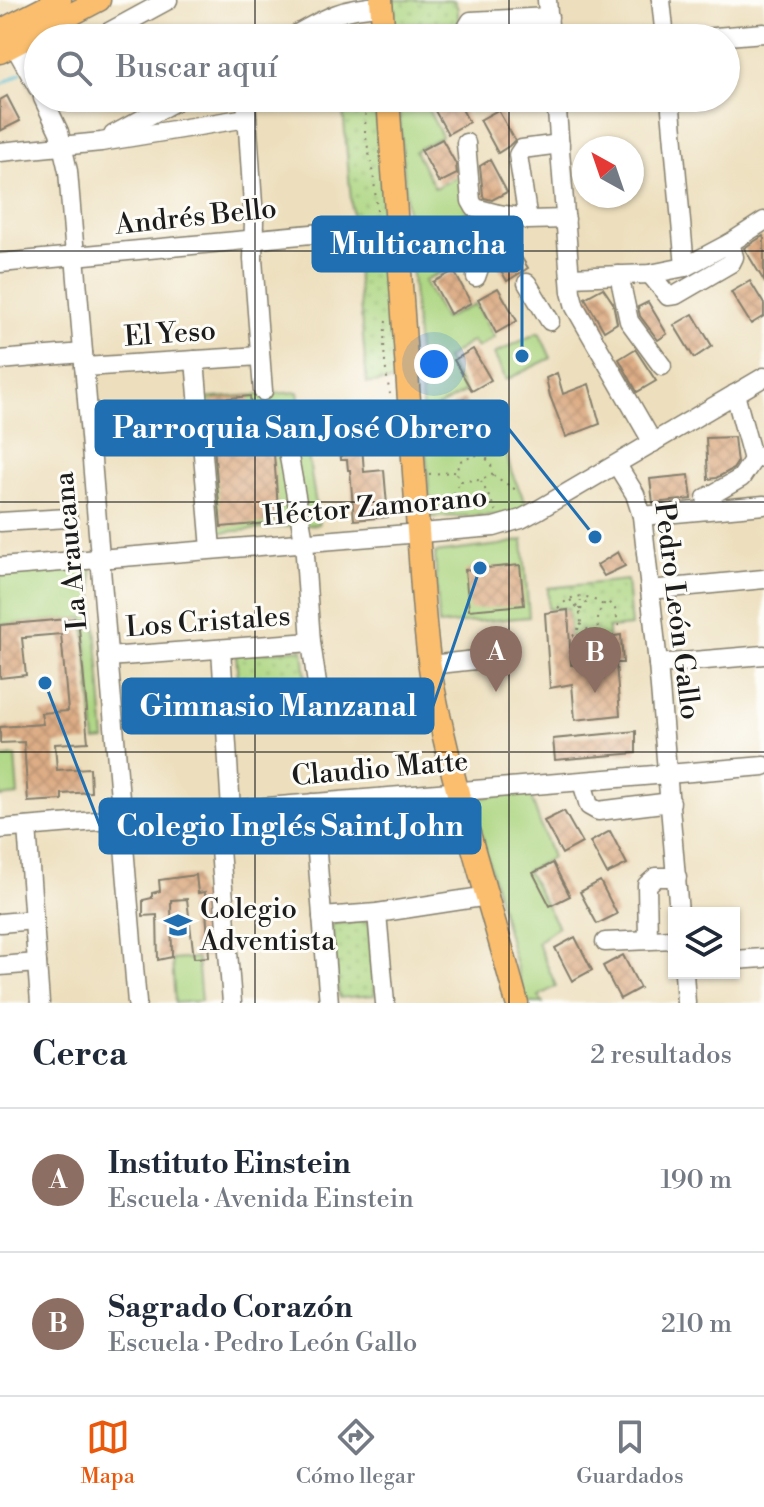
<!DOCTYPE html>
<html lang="es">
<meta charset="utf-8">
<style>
:root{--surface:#fff;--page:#f6f6f7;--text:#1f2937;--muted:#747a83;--line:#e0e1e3;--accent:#ea580c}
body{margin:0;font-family:"Libre Bodoni",serif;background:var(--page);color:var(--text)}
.controls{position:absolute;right:24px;bottom:24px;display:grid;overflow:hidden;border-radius:0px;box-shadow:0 2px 6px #0004}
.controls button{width:72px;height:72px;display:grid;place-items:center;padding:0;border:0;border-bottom:2px solid var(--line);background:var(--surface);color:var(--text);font:40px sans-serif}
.compass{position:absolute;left:572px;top:136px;width:72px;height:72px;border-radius:50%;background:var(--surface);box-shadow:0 2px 6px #0004;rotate:320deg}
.you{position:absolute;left:434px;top:364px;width:28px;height:28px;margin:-20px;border:6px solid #fff;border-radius:50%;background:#1a73e8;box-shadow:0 0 0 12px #1a73e833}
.badge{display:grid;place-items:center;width:52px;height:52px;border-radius:50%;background:var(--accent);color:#fff;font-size:26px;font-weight:700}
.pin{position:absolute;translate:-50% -66px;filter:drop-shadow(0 2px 4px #0008)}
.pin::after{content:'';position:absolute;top:42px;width:28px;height:24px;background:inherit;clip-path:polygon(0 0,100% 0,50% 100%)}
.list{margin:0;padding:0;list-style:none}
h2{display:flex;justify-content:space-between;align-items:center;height:104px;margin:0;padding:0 32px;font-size:34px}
h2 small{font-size:26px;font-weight:400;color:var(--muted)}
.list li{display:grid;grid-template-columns:52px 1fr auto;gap:24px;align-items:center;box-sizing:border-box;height:144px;padding:0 32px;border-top:2px solid var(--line)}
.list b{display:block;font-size:30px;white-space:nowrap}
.list p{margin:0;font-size:26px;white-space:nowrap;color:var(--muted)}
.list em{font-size:26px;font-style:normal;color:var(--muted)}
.icon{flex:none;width:44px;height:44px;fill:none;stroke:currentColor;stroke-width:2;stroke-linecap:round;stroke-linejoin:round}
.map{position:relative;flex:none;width:764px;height:1003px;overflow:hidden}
.search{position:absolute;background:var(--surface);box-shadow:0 2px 6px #0004;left:24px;right:24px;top:24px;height:88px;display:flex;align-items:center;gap:20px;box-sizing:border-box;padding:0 28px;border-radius:44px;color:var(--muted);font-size:30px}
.sheet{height:392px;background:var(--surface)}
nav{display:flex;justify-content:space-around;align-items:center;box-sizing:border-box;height:112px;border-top:2px solid var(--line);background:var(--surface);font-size:22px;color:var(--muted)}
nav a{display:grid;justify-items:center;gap:4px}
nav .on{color:var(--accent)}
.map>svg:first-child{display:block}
.grass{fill:url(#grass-dots);stroke:#64794f;stroke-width:2}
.green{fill:#add682;stroke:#64794f;stroke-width:2}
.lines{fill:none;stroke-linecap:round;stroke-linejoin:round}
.stream{stroke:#57bfd5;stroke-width:3}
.building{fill:url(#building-cross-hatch)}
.minor-casing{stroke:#847e6c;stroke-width:21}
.major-casing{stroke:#847e6c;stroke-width:25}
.path{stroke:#847e6c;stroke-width:2;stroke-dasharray:2 6;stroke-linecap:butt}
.minor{stroke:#fff;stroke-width:18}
.major{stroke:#fabe6e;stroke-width:22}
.grid{fill:none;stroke:#1c1c1c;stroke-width:2;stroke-opacity:0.55}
.labels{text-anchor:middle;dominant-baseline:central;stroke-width:6;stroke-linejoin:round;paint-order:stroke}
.street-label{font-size:28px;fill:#1c1c1c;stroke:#fdfcf7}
.poi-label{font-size:28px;fill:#1c1c1c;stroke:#fdfcf7;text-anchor:start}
.leader{fill:none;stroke:#1f6fb2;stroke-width:3}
.callout-dot{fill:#1f6fb2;stroke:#fdfcf7;stroke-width:3}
.callout{fill:#1f6fb2;stroke:#1f6fb2;stroke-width:3}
.callout-label{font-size:30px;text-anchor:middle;font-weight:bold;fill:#fff}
</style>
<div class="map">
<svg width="764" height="1003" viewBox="0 0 764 1003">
<defs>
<pattern id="grass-dots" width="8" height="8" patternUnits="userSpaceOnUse" patternTransform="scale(2)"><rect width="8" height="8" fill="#add682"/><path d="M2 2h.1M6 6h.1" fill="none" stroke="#94b770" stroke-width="1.8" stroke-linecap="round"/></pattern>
<pattern id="building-cross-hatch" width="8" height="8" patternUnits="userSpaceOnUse" patternTransform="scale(2)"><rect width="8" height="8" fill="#ddad86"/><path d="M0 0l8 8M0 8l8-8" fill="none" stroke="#bd9473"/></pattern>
</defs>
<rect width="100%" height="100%" fill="#fdfcf7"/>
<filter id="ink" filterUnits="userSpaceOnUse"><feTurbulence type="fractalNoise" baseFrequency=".0125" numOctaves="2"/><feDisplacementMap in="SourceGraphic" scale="16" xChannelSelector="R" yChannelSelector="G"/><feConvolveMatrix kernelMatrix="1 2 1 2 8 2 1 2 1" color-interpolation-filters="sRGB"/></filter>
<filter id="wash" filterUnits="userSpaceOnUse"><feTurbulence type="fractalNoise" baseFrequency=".006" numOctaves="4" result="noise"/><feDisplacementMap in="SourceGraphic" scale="32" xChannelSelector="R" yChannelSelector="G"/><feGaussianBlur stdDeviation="1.8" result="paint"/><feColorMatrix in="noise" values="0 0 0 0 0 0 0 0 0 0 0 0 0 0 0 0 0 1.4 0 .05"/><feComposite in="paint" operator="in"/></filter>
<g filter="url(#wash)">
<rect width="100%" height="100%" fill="#eddfbd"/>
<g class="grass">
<polygon points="387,0 454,0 458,9 458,38 393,38"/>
<polygon points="342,98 375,98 399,381 367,383"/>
<polygon points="627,580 631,626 608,628 608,643 570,646 568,608 548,609 548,588"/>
<polygon points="303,649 307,691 239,696 236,654"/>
<polygon points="368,921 375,995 339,998 332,924"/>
</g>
<g class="green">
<polygon points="398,98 424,98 425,104 442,136 415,151 435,188 463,174 480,205 434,230 454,265 424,281 444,319 475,304 494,337 477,348 472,341 446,359 465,392 436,408 457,450 501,433 511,471 527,506 514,513 498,515 431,517"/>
<polygon points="539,332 551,358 506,380 494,354"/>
<polygon points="298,392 319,524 213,533 201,399"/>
<polygon points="523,540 529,617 439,625 435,553 500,545"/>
<polygon points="91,566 105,740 95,741 84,618 0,625 0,572"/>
<polygon points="15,756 18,795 0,797 0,758"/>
<polygon points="529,791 552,858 527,871 558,927 537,942 556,986 539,996 543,1003 526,1003 472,799"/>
<polygon points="197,958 201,1001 175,1003 172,960"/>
</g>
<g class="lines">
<polyline class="stream" points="0,85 21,73"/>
</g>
<g id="blocks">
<g class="building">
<polygon points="7,96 20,121 0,131 0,100"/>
<polygon points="436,98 456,98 469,122 448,134 430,102"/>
<polygon points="498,110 515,140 509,146 498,153 480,120"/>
<polygon points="442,139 456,164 457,174 439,183 421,150"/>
<polygon points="490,160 507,192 492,200 484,198 483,195 480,166"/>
<polygon points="763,236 764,239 764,281 744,248"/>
<polygon points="509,237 528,268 507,281 495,260 501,242"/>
<polygon points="454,271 471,303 450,314 433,282"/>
<polygon points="750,281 764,304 764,316 751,324 731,292"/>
<polygon points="498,288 517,321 496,333 478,299"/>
<polygon points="603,288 613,303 617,323 604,331 585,298"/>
<polygon points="648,302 667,334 658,340 640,316 638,307"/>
<polygon points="693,314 712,346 694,358 674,325"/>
<polygon points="473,349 491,380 472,391 454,360"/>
<polygon points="635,349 656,381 637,392 619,359"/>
<polygon points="557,373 563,394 589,384 600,424 566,437 550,396 546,378"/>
<polygon points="250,396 254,441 273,440 279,522 221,527 210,400"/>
<polygon points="464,399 482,433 461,444 444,411"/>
<polygon points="361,432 364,472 384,470 388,517 354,520 350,470 348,470 347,460 341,460 340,444 338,444 337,434"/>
<polygon points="734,437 737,463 733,469 716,478 708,479 706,438"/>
<polygon points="689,475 692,499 653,503 650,479"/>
<polygon points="618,552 625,566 604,576 597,565"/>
<polygon points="520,565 524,605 469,610 465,570"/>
<polygon points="568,610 571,665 609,663 608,637 621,635 623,663 616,663 620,715 575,720 572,684 550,688 545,613"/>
<polygon points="78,618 87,711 85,711 88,742 55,744 57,770 90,768 91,792 62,794 62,800 28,802 24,742 0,743 0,727 43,724 41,713 68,711 61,634 26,637 26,638 22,638 26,675 0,678 0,625"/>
<polygon points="636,731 636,753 555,760 553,739"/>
<polygon points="564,811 582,843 562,854 544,821"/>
<polygon points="610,831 627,864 607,874 590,842"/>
<polygon points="553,863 570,896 550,906 533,873"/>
<polygon points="196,875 198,893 205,892 209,957 194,958 187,899 171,900 172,957 158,960 157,915 143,916 143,900 152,898 152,893 160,891 159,880"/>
<polygon points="600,881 617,914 597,924 580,892"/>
<polygon points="575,937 592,970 572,981 555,948"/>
<polygon points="623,955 640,988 620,999 603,966"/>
</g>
</g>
</g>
<g filter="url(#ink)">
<use href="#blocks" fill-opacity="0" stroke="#847e6c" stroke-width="2"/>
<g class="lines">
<g class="minor-casing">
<g id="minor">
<polyline points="547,0 550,38"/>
<polyline points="661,0 665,38"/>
<polyline points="98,38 168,0"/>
<path d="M 290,38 C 325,18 340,8 382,6"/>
<polyline points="469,38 468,26 471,21 549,17"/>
<polyline points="703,38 764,33"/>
<polyline points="14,45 38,88"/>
<polyline points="43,98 59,132 68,171 137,1003"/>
<polyline points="246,98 254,220 253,259 263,391"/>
<polyline points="556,98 571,292 575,307 583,321 653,443"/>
<polyline points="670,98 685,267"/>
<polyline points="113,135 181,98"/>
<polyline points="466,143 471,201 475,208 498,214 526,218"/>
<polyline points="560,144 522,149 518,155 528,220 566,219"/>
<polyline points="0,152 101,142 247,118"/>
<polyline points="0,263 397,226"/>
<polyline points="650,274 668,296 676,295 731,263 734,257 730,243"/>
<polyline points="619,275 629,321 662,366"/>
<polyline points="476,277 498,214"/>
<polyline points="570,277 650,274 685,267 730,243 764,221"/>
<polyline points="527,283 550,321"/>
<polyline points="0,360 83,353"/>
<polyline points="195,360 211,549"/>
<polyline points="84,367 260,356"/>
<polyline points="735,394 753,460 764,455"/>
<polyline points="286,440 304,541 311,642 319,698"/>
<polyline points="617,465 635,494 642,516 658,664 679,913"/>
<polyline points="706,498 741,478 753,460"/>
<polyline points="642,516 764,505"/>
<polyline points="0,522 68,518"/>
<polyline points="0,567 494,527 521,519 538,510 764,377"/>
<polyline points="650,590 764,579"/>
<polyline points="221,649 231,810"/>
<polyline points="108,657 311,642"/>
<polyline points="658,664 764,655"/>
<polyline points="430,665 475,660"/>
<polyline points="224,702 319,698 433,688"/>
<polyline points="582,782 589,806 598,811 671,802"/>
<polyline points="313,803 329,1003"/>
<polyline points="217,811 232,1003"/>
<polyline points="27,827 40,1003"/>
<polyline points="0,829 764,766"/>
<polyline points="377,913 385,1003"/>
<polyline points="322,917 377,913 488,896"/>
<polyline points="0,923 34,920"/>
<polyline points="648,940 647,885 656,877 677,877"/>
<polyline points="605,942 674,939"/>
<polyline points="734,960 764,958"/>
<polyline points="0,966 37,963"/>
<polyline points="684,973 686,1003"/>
</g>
</g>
<g class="major-casing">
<g id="major">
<polyline points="381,0 384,38"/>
<polyline points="0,31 60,0"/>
<polyline points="0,52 99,0"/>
<path d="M 388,98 L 422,588 C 425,622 427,657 434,691 C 455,796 489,899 517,1003"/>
</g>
</g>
<g class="path">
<polyline points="366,98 365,132 374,180 377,211"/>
<polyline points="380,241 382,263"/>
<path d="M 386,321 C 382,346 385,369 390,394"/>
<polygon points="480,454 491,463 492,474 481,480 461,481 456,472 460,461"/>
<polyline points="487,459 490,438"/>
<polyline points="429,474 455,472"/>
<polyline points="493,475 516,490"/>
<polyline points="481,481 496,511"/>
<polyline points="435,506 450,501 460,482"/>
<path d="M 570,600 C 584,612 585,624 571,638"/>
<path d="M 558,608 C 573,593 585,593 603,605"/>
<polyline points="580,610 581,597"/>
<polyline points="581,610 583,605 590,600"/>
<path d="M 580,624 L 590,631 L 598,642 C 598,626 595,612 607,601 L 615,609 L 619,627"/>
</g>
<use href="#minor" class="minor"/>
<use href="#major" class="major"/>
</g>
</g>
<path class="grid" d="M 255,0 L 255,38M 509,0 L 509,38M 255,98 L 255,1003M 509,98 L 509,1003M 0,251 L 764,251M 0,502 L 764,502M 0,752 L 764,752"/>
<defs>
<g id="school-bare" transform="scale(2.16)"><path d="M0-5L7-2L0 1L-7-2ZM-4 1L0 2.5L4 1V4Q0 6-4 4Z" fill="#1f6fb2" stroke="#fdfcf7" stroke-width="2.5" paint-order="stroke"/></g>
</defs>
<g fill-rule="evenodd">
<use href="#school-bare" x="178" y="925"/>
</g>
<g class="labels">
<g class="street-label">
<text transform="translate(196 217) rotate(-6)">Andrés Bello</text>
<text transform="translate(170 334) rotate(-4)">El Yeso</text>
<text transform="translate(375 507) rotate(-5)">Héctor Zamorano</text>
<text transform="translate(71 551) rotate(-95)">La Araucana</text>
<text transform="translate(677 611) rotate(83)">Pedro León Gallo</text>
<text transform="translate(208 622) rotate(-4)">Los Cristales</text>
<text transform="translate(380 769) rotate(-5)">Claudio Matte</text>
</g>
<g class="poi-label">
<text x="200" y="909">Colegio<tspan x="200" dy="32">Adventista</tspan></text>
</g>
</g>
<path class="leader" d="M522 356L522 244M595 537L508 428M480 568L433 706M45 683L100 826"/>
<g class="callout-dot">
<circle cx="522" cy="356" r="8"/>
<circle cx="595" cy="537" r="8"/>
<circle cx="480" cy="568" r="8"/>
<circle cx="45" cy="683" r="8"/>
</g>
<g class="callout">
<rect x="313" y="217" width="209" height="54" rx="8"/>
<rect x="96" y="401" width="412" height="54" rx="8"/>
<rect x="123" y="679" width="310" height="54" rx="8"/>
<rect x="100" y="799" width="380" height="54" rx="8"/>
</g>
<g class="callout-label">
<text x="418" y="254">Multicancha</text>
<text x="302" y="438">Parroquia San José Obrero</text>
<text x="278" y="716">Gimnasio Manzanal</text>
<text x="290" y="836">Colegio Inglés Saint John</text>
</g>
</svg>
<div class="controls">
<button><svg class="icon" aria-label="layers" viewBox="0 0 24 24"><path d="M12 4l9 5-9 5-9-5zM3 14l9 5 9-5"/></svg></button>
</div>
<svg class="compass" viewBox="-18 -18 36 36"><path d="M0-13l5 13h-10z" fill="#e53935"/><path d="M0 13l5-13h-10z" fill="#747a83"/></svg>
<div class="you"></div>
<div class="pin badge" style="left:496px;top:692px;background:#8d6e63">A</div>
<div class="pin badge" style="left:595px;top:693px;background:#8d6e63">B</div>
<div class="search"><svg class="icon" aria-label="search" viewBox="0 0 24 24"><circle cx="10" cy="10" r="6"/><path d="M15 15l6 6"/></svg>Buscar aquí</div>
</div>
<section class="sheet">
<h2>Cerca<small>2 resultados</small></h2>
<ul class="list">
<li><span class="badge" style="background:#8d6e63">A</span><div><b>Instituto Einstein</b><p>Escuela · Avenida Einstein</p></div><em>190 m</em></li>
<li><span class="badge" style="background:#8d6e63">B</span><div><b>Sagrado Corazón</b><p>Escuela · Pedro León Gallo</p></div><em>210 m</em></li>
</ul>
</section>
<nav>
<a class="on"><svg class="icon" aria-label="map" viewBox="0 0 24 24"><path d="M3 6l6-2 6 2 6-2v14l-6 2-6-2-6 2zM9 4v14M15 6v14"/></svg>Mapa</a>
<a><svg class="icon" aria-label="directions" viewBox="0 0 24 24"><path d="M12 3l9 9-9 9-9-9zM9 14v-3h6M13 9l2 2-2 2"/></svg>Cómo llegar</a>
<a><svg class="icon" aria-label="saved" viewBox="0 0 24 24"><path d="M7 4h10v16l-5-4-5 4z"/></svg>Guardados</a>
</nav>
